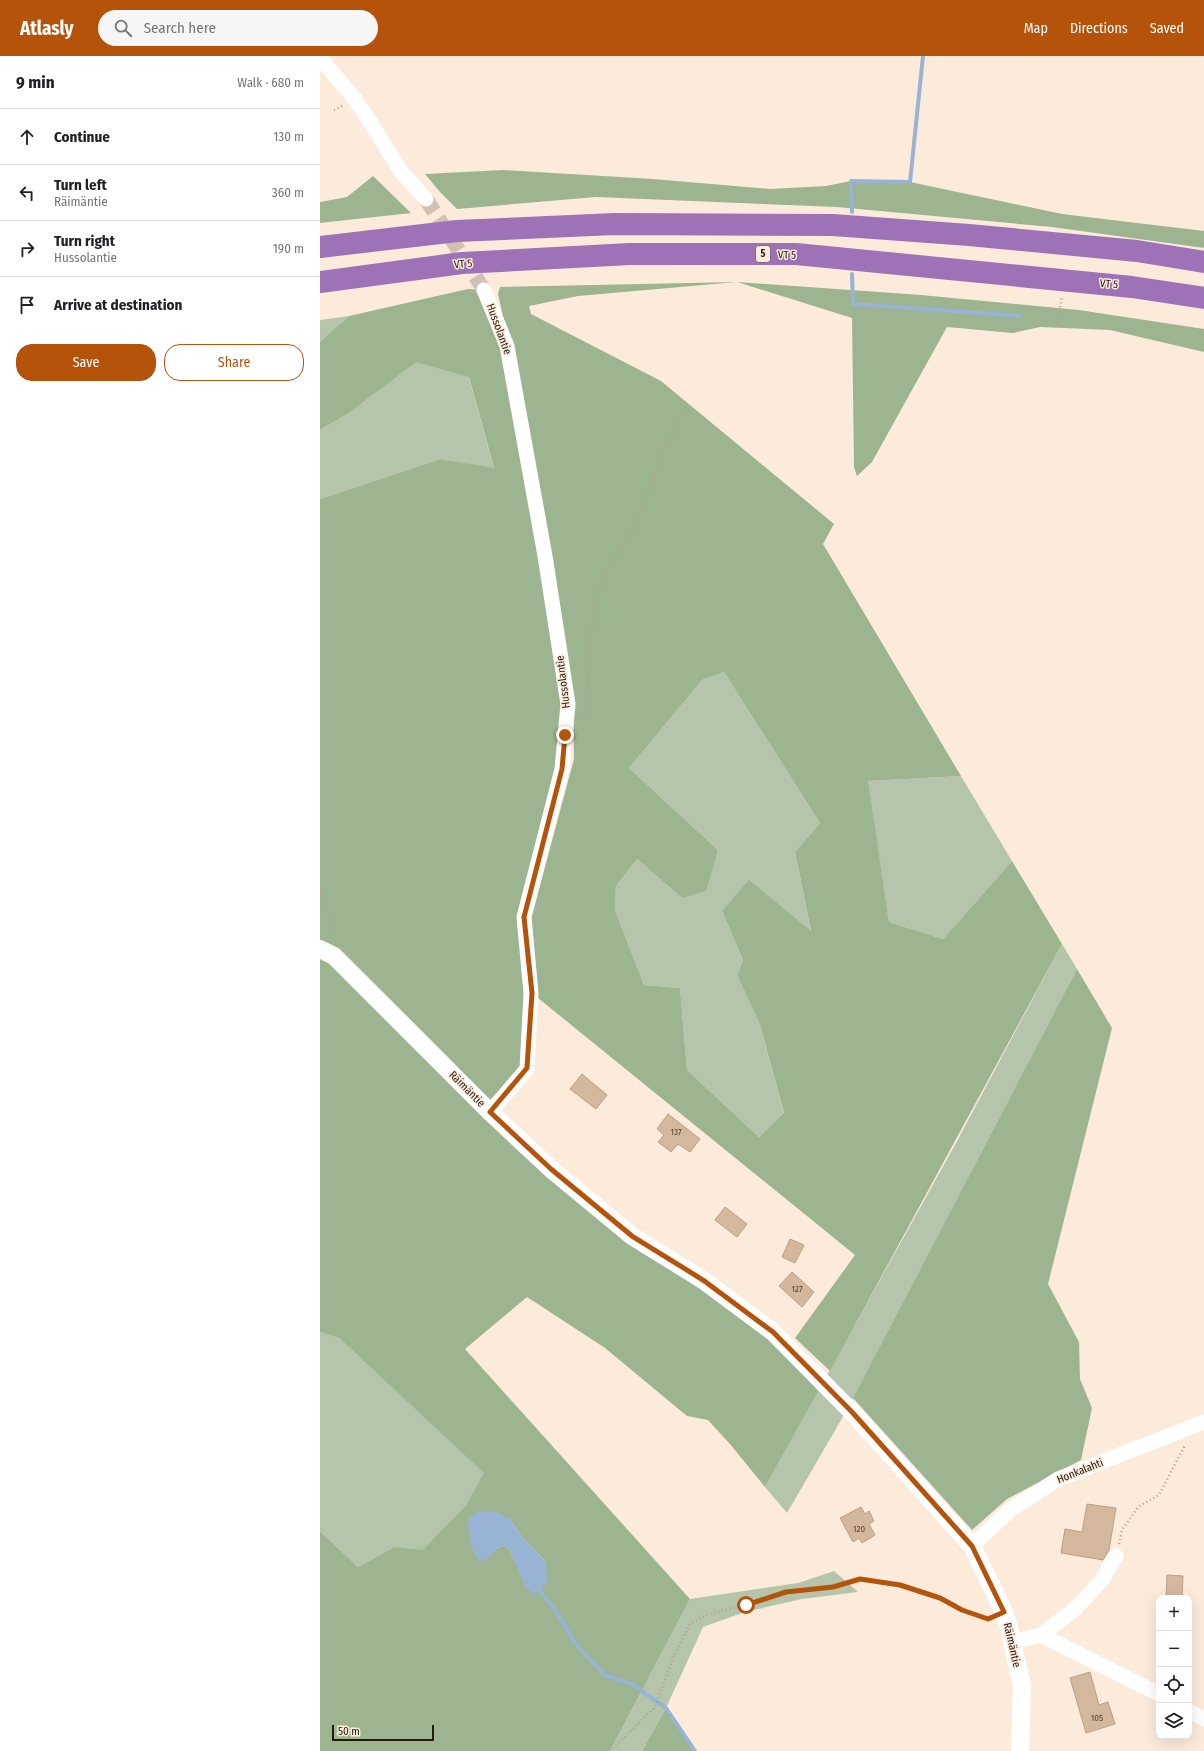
<!DOCTYPE html>
<meta charset="utf-8">
<style>
:root{--surface:#fff;--page:#f6f6f6;--text:#202124;--muted:#757577;--line:#e0e0e0;--accent:#b45309}
body{margin:0;font-family:"Fira Sans Condensed",sans-serif;background:var(--page);color:var(--text)}
.controls{position:absolute;right:12px;bottom:12px;display:grid;overflow:hidden;border-radius:8px;box-shadow:0 4px 16px #0002}
.controls button{width:36px;height:36px;display:grid;place-items:center;padding:0;border:0;border-bottom:1px solid var(--line);background:var(--surface);color:var(--text);font:20px sans-serif}
.scale{position:absolute;left:12px;bottom:10px;width:102px;box-sizing:border-box;padding-left:4px;border:2px solid #241a10;border-top:0;font-size:11px;line-height:14px;white-space:nowrap;color:#241a10;-webkit-text-stroke:3px #fcebdb;paint-order:stroke}
.stop{position:absolute;width:12px;height:12px;margin:-9px;border:3px solid #b45309;border-radius:50%;background:#fff}
.stop.end{background:#b45309;border-color:#fff;box-shadow:0 1px 4px #0008}
.list{margin:0;padding:0;list-style:none}
h2{display:flex;justify-content:space-between;align-items:center;height:52px;margin:0;padding:0 16px;font-size:17px}
h2 small{font-size:13px;font-weight:400;color:var(--muted)}
.list li{display:grid;grid-template-columns:26px 1fr auto;gap:12px;align-items:center;box-sizing:border-box;height:56px;padding:0 16px;border-top:1px solid var(--line)}
.list b{display:block;font-size:15px;white-space:nowrap}
.list p{margin:0;font-size:13px;white-space:nowrap;color:var(--muted)}
.list em{font-size:13px;font-style:normal;color:var(--muted)}
.actions{display:flex;gap:8px;padding:12px 16px}
.actions a{flex:1;padding:9px 0;border:1px solid var(--accent);border-radius:16px;text-align:center;font-size:14px;color:var(--accent)}
.actions .main{background:var(--accent);color:#fff}
.icon{flex:none;width:22px;height:22px;fill:none;stroke:currentColor;stroke-width:2;stroke-linecap:round;stroke-linejoin:round}
.map{position:relative;flex:none;width:884px;height:1695px;overflow:hidden}
header{display:flex;align-items:center;gap:24px;box-sizing:border-box;height:56px;padding:0 20px;background:var(--accent);color:#fff}
header strong{font-size:19px}
nav{display:flex;gap:22px;margin-inline-start:auto;font-size:14px}
.search{width:280px;height:36px;background:var(--page);display:flex;align-items:center;gap:10px;box-sizing:border-box;padding:0 14px;border-radius:22px;color:var(--muted);font-size:15px}
main{display:flex}
aside{flex:1;background:var(--surface)}
.map>svg:first-child{display:block}
.green{fill:#b5c5ac}
.forest{fill:#9db490;fill-rule:evenodd}
.water{fill:#98b3d4}
.lines{fill:none;stroke-linecap:round;stroke-linejoin:round}
.stream{stroke:#98b3d4;stroke-width:4}
.building{fill:#d4b89e;stroke:#ba9f86}
.minor-tunnel{stroke:#d1c1b2;stroke-width:15;stroke-dasharray:15 8;stroke-linecap:butt}
.path{stroke:#afa093;stroke-width:2.5;stroke-dasharray:1 3;stroke-linecap:butt}
.minor{stroke:#fff;stroke-width:15}
.tertiary{stroke:#fff;stroke-width:18}
.motorway{stroke:#9e72b6;stroke-width:22}
.route{stroke:#b45309;stroke-width:5}
.labels{text-anchor:middle;dominant-baseline:central;stroke-width:3;stroke-linejoin:round;paint-order:stroke}
.number-label{font-size:9px;fill:#504234}
.shield{fill:#fcebdb;stroke:#65594d;stroke-width:1}
.shield-label{font-size:10px;font-weight:bold;fill:#241a10}
.street-label{font-size:11px;fill:#241a10;stroke:#fcebdb}
</style>
<header>
<strong>Atlasly</strong>
<div class="search"><svg class="icon" aria-label="search" viewBox="0 0 24 24"><circle cx="10" cy="10" r="6"/><path d="M15 15l6 6"/></svg>Search here</div>
<nav><a>Map</a><a>Directions</a><a>Saved</a></nav>
</header>
<main>
<aside>
<h2>9 min<small>Walk · 680 m</small></h2>
<ul class="list">
<li><svg class="icon" aria-label="ahead" viewBox="0 0 24 24"><path d="M12 20V5M6 11l6-6 6 6"/></svg><div><b>Continue</b></div><em>130 m</em></li>
<li><svg class="icon" aria-label="left" viewBox="0 0 24 24"><path d="M17 20v-9H6M10 6l-5 5 5 5"/></svg><div><b>Turn left</b><p>Räimäntie</p></div><em>360 m</em></li>
<li><svg class="icon" aria-label="right" viewBox="0 0 24 24"><path d="M7 20v-9h11M14 6l5 5-5 5"/></svg><div><b>Turn right</b><p>Hussolantie</p></div><em>190 m</em></li>
<li><svg class="icon" aria-label="arrive" viewBox="0 0 24 24"><path d="M6 21V4h12l-3 4 3 4H6"/></svg><div><b>Arrive at destination</b></div></li>
</ul>
<div class="actions"><a class="main">Save</a><a>Share</a></div>
</aside>
<div class="map">
<svg width="884" height="1695" viewBox="0 0 884 1695">
<rect width="100%" height="100%" fill="#fcebdb"/>
<g class="green">
<polygon points="29,260 21,267 192,313 149,322 174,413 120,403 0,443 0,374 27,358 5,282 0,286 0,264"/>
<polygon points="404,616 500,767 475,796 491,876 402,855 423,904 417,919 440,969 464,1058 439,1081 367,1014 360,932 324,929 295,854 296,830 317,803 362,842 391,813 398,794 309,712 382,624"/>
<polygon points="641,720 692,805 623,883 569,866 547,725"/>
<polygon points="742,888 757,913 528,1352 467,1457 445,1431 636,1087"/>
<polygon points="0,1276 19,1282 165,1417 146,1449 104,1494 158,1505 74,1491 38,1511 0,1475"/>
<polygon points="514,1515 538,1536 482,1543 425,1556 383,1571 346,1652 322,1695 290,1695 370,1543 478,1527"/>
</g>
<g class="forest">
<polygon points="183,114 333,123 450,133 506,130 531,125 590,126 742,158 884,175 884,192 732,171 517,151 276,141 137,153 120,136 105,118"/>
<polygon points="53,120 91,157 0,167 0,146 27,141"/>
<path d="M 417,226 L 258,240 L 209,250 L 211,258 L 341,325 L 514,468 L 503,488 L 641,720 L 548,725 L 569,866 L 623,883 L 692,805 L 742,888 L 510,1315 L 475,1282 L 535,1199 L 218,942 L 211,863 L 254,703 L 253,647 L 210,382 L 178,238 L 180,231 L 417,226 L 601,239 L 759,254 L 884,273 L 884,296 L 790,274 L 720,271 L 693,277 L 627,271 L 552,406 L 537,420 L 534,411 L 532,262 ZM 404,616 L 500,767 L 475,796 L 491,875 L 429,824 L 402,855 L 423,904 L 417,919 L 440,969 L 464,1057 L 439,1081 L 367,1014 L 360,932 L 324,929 L 295,854 L 296,830 L 317,803 L 362,842 L 386,835 L 398,794 L 309,712 L 382,624 Z"/>
<path d="M 148,233 L 164,234 L 187,290 L 248,648 L 242,713 L 204,861 L 207,1013 L 170,1056 L 231,1113 L 383,1224 L 503,1327 L 445,1431 L 410,1388 L 388,1364 L 367,1360 L 285,1292 L 207,1241 L 145,1293 L 370,1543 L 290,1695 L 0,1695 L 0,1475 L 38,1511 L 74,1491 L 103,1494 L 146,1449 L 164,1417 L 19,1282 L 0,1276 L 0,443 L 120,403 L 174,412 L 149,321 L 96,306 L 27,358 L 0,374 L 0,286 L 29,260 ZM 189,1462 L 202,1481 L 226,1506 L 196,1507 L 190,1495 L 184,1489 L 176,1493 Z"/>
<polygon points="757,913 792,972 728,1228 759,1286 760,1323 772,1352 761,1404 687,1443 652,1474 533,1342"/>
<polygon points="346,1652 375,1695 322,1695"/>
</g>
<polygon class="water" points="174,1455 189,1462 202,1481 226,1506 227,1526 220,1535 213,1538 204,1528 190,1495 184,1489 176,1493 166,1504 158,1505 151,1490 147,1464 157,1456"/>
<g class="lines">
<g class="stream">
<polyline points="532,156 531,125 590,126 603,0"/>
<polyline points="532,218 533,248 700,260"/>
<polyline points="220,1535 236,1555 255,1587 284,1619 312,1628 346,1652 375,1695"/>
</g>
</g>
<g class="building">
<polygon points="262,1018 287,1039 276,1053 250,1033"/>
<polygon points="348,1058 380,1083 370,1096 358,1088 351,1096 338,1086 344,1079 337,1073"/>
<polygon points="405,1151 427,1168 417,1181 395,1164"/>
<polygon points="470,1183 484,1189 475,1207 462,1201"/>
<polygon points="472,1216 494,1236 482,1251 459,1230"/>
<polygon points="767,1448 796,1452 789,1494 783,1504 741,1497 745,1473 762,1476"/>
<polygon points="541,1451 545,1458 549,1455 554,1465 549,1468 555,1479 542,1487 539,1482 533,1486 520,1462"/>
<polygon points="847,1519 863,1520 862,1542 846,1542"/>
<polygon points="770,1616 779,1649 788,1646 795,1668 766,1677 750,1622"/>
</g>
<g class="lines">
<polyline class="minor-tunnel" points="106,143 164,234"/>
<g class="path">
<polyline points="14,54 24,49"/>
<polyline points="753,172 755,160"/>
<polyline points="737,271 742,240"/>
<polyline points="261,660 267,654 269,597 276,543 288,511 314,473 331,430 343,394 367,348"/>
<polyline points="0,834 10,863 11,881"/>
<polyline points="799,1488 802,1474 818,1451 839,1439 865,1389"/>
<polyline points="290,1695 335,1651 353,1602 370,1568 386,1559 426,1549 466,1536 513,1531 540,1523 580,1529 620,1542 642,1554 668,1563 671,1562"/>
</g>
<g class="minor">
<polyline points="0,2 34,42 52,69 82,117 106,143"/>
<polyline points="164,234 187,290 225,500 248,648 242,713 204,861 211,937 207,1013 170,1056"/>
<polyline points="652,1490 690,1454 738,1423 884,1366"/>
<polyline points="721,1579 839,1638"/>
<polyline points="691,1586 721,1579 755,1553 782,1524 796,1500"/>
<polyline points="869,1655 884,1663"/>
</g>
<polyline class="tertiary" points="0,893 14,900 170,1056 231,1113 312,1180 383,1224 453,1276 532,1356 652,1490 684,1556 689,1572 702,1630 700,1695"/>
<g class="motorway">
<polyline points="0,191 137,175 295,168 513,169 649,179 817,195 884,206"/>
<polyline points="0,226 142,207 310,198 476,198 812,231 884,242"/>
</g>
</g>
<g class="lines">
<polyline class="route" points="245,679 242,713 204,861 212,937 207,1012 170,1056 231,1113 312,1180 383,1224 453,1276 532,1356 652,1490 684,1556 668,1563 642,1554 620,1542 580,1529 540,1523 513,1531 466,1536 426,1549"/>
</g>
<g class="labels">
<g class="number-label">
<text x="356" y="1076">137</text>
<text x="477" y="1233">127</text>
<text x="539" y="1473">120</text>
<text x="777" y="1662">105</text>
</g>
<rect class="shield" x="436" y="190" width="14" height="16" rx="3"/>
<g class="shield-label">
<text x="443" y="198">5</text>
</g>
<g class="street-label">
<text transform="translate(467 199) rotate(1)">VT 5</text>
<text transform="translate(143 208) rotate(-5)">VT 5</text>
<text transform="translate(789 228) rotate(5)">VT 5</text>
<text transform="translate(179 273) rotate(70)">Hussolantie</text>
<text transform="translate(243 626) rotate(-97)">Hussolantie</text>
<text transform="translate(147 1033) rotate(45)">Räimäntie</text>
<text transform="translate(760 1415) rotate(-22)">Honkalahti</text>
<text transform="translate(692 1589) rotate(77)">Räimäntie</text>
</g>
</g>
</svg>
<div class="controls">
<button>+</button>
<button>−</button>
<button><svg class="icon" aria-label="locate" viewBox="0 0 24 24"><circle cx="12" cy="12" r="6"/><path d="M12 2v4M12 18v4M2 12h4M18 12h4"/></svg></button>
<button><svg class="icon" aria-label="layers" viewBox="0 0 24 24"><path d="M12 4l9 5-9 5-9-5zM3 14l9 5 9-5"/></svg></button>
</div>
<div class="scale">50 m</div>
<div class="stop" style="left:426px;top:1549px"></div>
<div class="stop end" style="left:245px;top:679px"></div>
</div>
</main>
